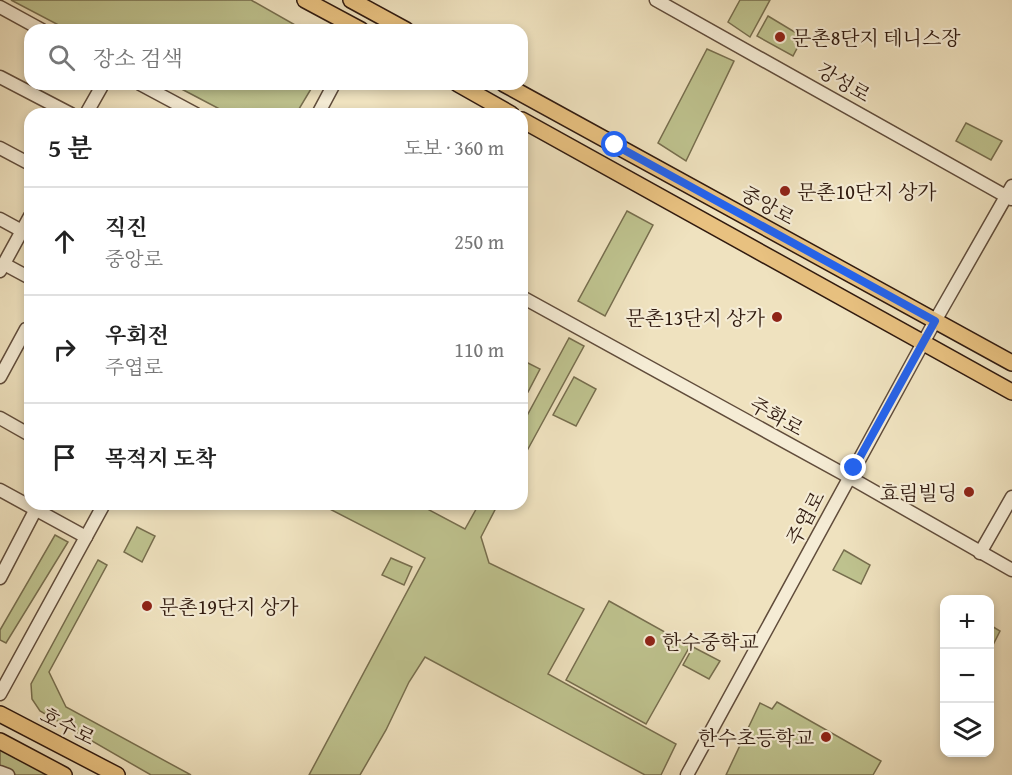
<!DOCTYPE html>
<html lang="ko">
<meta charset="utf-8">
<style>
:root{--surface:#fff;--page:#f6f6f6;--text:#222;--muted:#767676;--line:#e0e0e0}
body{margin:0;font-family:"Gentium Book Plus","Noto Serif KR",serif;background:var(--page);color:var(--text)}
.controls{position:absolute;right:18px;bottom:18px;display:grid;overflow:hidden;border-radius:12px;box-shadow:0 3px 9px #0003}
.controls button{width:54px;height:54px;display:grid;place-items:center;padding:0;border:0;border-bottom:2px solid var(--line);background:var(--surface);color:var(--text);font:30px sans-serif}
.stop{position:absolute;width:18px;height:18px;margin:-14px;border:4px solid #2563eb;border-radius:50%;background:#fff}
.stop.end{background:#2563eb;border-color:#fff;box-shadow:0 2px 6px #0008}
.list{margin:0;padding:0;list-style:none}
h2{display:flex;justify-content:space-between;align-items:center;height:78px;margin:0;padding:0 24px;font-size:26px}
h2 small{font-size:20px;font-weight:400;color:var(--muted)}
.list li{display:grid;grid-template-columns:39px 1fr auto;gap:18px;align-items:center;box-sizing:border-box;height:108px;padding:0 24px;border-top:2px solid var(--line)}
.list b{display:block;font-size:22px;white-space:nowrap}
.list p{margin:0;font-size:20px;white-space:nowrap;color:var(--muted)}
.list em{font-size:20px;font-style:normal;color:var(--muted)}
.icon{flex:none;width:33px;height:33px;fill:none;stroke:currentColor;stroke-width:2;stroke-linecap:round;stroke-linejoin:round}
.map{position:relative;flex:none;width:1012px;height:775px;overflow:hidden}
.search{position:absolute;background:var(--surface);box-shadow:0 3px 9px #0003;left:24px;top:24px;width:504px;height:66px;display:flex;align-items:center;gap:15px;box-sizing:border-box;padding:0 21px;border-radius:18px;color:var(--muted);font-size:22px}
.panel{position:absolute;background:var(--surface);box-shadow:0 3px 9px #0003;left:24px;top:108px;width:504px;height:402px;border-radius:18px}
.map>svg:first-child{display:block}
.green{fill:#bec28e;stroke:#776e4e;stroke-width:1.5}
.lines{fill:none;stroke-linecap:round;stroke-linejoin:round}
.minor-casing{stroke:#604c3b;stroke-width:15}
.major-casing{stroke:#301a0f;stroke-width:18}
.minor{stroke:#f5ecd5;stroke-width:12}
.major{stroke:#e8c180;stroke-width:15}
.route{stroke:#2563eb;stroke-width:8}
.poi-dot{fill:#8f2418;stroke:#f5ecd5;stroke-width:2}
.labels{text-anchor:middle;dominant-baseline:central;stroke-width:4.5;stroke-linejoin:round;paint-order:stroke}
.poi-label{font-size:20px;fill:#301a0f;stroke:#f5ecd5;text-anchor:start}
.street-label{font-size:20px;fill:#301a0f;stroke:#f5ecd5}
</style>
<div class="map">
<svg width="1012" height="775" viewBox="0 0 1012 775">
<rect width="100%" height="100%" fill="#efe2bf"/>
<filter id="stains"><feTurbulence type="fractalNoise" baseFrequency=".00333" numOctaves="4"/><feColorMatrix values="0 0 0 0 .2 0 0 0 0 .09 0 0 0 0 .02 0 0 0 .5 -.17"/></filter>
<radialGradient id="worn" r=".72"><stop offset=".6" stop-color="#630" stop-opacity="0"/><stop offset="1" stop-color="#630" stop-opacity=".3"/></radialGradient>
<g class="green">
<polygon points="11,0 251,0 304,30 68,30"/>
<polygon points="740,0 770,0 750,37 728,22"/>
<polygon points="768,16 803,37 793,56 757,36"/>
<polygon points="707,49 734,61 686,161 658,143"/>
<polygon points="172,84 314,84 296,114 229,114"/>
<polygon points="966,123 1002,141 991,160 956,141"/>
<polygon points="627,211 653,225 605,316 578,301"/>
<polygon points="569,338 584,346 522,460 522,425"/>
<polygon points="522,360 540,369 528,392 522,389"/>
<polygon points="574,377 596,389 576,426 553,415"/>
<polygon points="320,504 418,504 465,529 479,504 498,504 481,537 489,563 584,609 548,674 676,744 661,775 645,775 425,657 409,682 386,730 360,775 309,775 425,558"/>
<polygon points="137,527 155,536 142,562 124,552"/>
<polygon points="55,535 68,542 6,643 0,640 0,630"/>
<polygon points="844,550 870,565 861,584 833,570"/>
<polygon points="391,558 412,567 404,585 382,575"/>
<polygon points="98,560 107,565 49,672 66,707 191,775 151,775 40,711 32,699 31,684"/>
<polygon points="609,601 690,646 646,724 566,680"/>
<polygon points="990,625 1000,631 990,651"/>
<polygon points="693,647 720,661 709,679 683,665"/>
<polygon points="777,702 881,761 873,775 726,775 760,703 772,709"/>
<polygon points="0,743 57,775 16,775 0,766"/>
</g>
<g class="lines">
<g class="minor-casing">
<g id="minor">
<polyline points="656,0 1011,199"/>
<polyline points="0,7 42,30"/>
<polyline points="0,77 71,114"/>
<polyline points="140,84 196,114"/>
<polyline points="86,114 103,84"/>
<polyline points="318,114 334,84"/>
<polyline points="0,148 30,164"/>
<polyline points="0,219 22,231"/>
<polyline points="4,264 30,278"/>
<polyline points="0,271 30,216"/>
<polyline points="522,297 849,477 1012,570"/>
<polyline points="0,377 26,329 30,328"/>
<polyline points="0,418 30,435"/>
<polyline points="0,490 86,537"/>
<polyline points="980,553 1012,497"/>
<polyline points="0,578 38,505"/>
<polyline points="0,694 104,504"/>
<polyline points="0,772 8,775"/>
<polyline points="687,775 935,321 1012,186"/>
</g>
</g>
<g class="major-casing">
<g id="major">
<polyline points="305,0 361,30"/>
<polyline points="351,0 406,30"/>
<polyline points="458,84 511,114"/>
<polyline points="504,84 1012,363"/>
<polyline points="522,120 1012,392"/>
<polyline points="0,714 117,775"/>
<polyline points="0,741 64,775"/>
</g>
</g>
<use href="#minor" class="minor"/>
<use href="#major" class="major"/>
</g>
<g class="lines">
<polyline class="route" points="615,145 935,321 854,468"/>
</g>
<g class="poi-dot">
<circle cx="780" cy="37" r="6"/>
<circle cx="785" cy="191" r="6"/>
<circle cx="777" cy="317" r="6"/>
<circle cx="969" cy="492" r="6"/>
<circle cx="147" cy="606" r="6"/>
<circle cx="650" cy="641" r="6"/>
<circle cx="826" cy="737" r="6"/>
</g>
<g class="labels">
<g class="poi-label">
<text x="792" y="37">문촌8단지 테니스장</text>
<text x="797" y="191">문촌10단지 상가</text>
<text x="765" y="317" text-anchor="end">문촌13단지 상가</text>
<text x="957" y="492" text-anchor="end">효림빌딩</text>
<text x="159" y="606">문촌19단지 상가</text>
<text x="662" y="641">한수중학교</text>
<text x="814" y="737" text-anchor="end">한수초등학교</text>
</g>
<g class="street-label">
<text transform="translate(844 82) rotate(30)">강성로</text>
<text transform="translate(768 205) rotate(29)">중앙로</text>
<text transform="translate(777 416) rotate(29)">주화로</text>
<text transform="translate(805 518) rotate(-62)">주엽로</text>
<text transform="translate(68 726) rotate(27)">호수로</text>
</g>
</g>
<rect width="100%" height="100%" filter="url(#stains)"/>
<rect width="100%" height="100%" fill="url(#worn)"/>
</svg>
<div class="controls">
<button>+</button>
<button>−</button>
<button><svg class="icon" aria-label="layers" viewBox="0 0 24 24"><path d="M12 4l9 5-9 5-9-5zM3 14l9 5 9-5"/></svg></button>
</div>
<div class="stop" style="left:615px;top:145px"></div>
<div class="stop end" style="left:854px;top:468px"></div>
<div class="search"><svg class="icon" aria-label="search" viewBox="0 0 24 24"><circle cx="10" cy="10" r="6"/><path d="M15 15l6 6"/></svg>장소 검색</div>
<section class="panel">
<h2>5 분<small>도보 · 360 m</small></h2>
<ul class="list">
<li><svg class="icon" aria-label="ahead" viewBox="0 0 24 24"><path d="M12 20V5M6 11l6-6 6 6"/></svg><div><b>직진</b><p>중앙로</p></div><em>250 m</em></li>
<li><svg class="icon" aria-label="right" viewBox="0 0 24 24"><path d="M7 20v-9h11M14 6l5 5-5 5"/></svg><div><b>우회전</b><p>주엽로</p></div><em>110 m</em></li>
<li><svg class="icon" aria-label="arrive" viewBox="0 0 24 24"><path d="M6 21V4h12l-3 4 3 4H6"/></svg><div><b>목적지 도착</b></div></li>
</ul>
</section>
</div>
